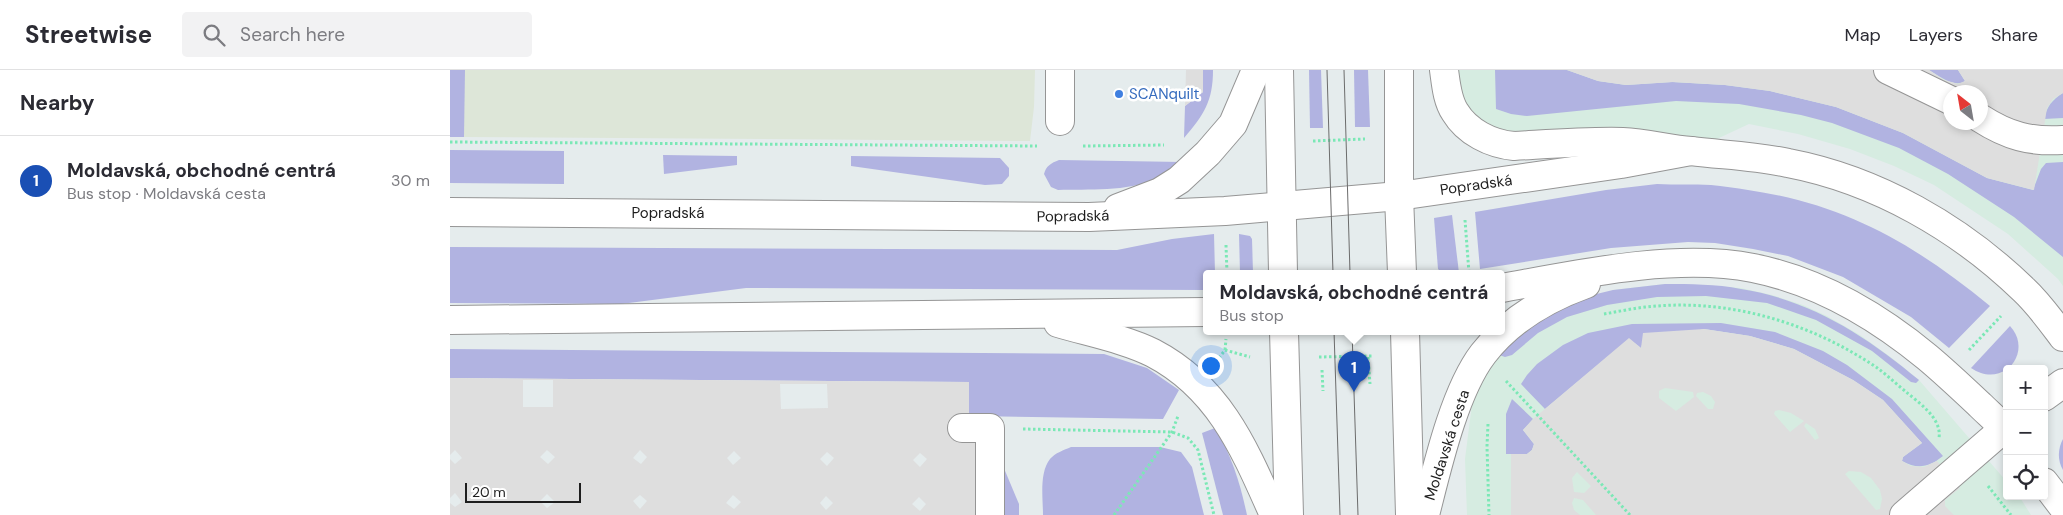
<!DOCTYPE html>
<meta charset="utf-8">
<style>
:root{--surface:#fff;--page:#f2f2f3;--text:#2b2b33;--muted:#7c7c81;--line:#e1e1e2;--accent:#d93025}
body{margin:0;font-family:"DM Sans",sans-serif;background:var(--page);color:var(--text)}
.controls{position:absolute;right:15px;bottom:15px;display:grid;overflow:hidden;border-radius:5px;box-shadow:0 2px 8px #0003}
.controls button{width:45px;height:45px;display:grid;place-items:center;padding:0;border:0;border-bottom:1px solid var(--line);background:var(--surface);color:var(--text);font:25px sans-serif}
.compass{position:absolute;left:1493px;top:15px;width:45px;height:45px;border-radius:50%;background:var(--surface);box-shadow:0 2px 8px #0003;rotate:329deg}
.scale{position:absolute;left:15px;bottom:12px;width:116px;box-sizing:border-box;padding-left:5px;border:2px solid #1e1e1e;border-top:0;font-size:14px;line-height:18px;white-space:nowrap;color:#1e1e1e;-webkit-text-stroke:4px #fff;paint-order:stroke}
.you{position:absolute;left:760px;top:295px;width:18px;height:18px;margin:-12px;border:4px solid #fff;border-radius:50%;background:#1a73e8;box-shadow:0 0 0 8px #1a73e833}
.badge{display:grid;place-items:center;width:32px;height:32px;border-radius:50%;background:var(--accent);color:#fff;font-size:16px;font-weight:700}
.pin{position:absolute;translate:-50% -41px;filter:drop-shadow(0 1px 2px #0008)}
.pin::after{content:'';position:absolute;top:26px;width:18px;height:15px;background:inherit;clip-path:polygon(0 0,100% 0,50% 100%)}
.popup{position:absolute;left:753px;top:200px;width:302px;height:65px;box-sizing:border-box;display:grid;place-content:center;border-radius:5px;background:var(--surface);filter:drop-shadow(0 1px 4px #0005);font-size:16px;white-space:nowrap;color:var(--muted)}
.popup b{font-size:19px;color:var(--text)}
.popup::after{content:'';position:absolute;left:50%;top:100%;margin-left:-10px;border:10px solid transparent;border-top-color:var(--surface)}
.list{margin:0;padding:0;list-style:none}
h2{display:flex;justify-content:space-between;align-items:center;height:65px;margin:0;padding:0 20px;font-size:21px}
h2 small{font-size:16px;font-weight:400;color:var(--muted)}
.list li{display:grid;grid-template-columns:32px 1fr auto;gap:15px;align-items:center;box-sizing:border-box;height:90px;padding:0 20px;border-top:1px solid var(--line)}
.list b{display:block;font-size:19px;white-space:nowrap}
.list p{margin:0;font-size:16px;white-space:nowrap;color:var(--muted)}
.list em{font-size:16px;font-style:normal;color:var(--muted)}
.icon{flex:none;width:28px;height:28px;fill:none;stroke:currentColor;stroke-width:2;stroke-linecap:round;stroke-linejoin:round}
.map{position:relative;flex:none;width:1613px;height:445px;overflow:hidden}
header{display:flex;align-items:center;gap:30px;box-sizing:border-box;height:70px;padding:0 25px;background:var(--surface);border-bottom:1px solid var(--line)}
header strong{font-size:24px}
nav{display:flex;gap:28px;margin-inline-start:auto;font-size:18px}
.search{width:350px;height:45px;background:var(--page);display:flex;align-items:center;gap:12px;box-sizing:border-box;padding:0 18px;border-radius:5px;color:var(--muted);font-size:19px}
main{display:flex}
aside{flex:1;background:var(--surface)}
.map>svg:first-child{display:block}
.commercial{fill:#d6ece1;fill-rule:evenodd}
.industrial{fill:#dde6d8}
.grass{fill:#b1b3e1}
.parking{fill:#dedede;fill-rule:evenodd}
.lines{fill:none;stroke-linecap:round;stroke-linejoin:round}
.minor-casing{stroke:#959595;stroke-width:30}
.path{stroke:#7be8b6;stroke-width:3;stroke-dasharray:2.5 2.5;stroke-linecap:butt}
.minor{stroke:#fff;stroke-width:28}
.tram{stroke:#6c6c6c;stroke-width:1}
.shop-dot{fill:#3f7fe0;stroke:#fff;stroke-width:2}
.labels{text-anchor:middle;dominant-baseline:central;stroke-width:5;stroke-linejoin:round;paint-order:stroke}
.shop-label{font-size:15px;fill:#366cbe;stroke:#fff;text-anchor:start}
.street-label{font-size:15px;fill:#1e1e1e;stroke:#fff}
</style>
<header>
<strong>Streetwise</strong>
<div class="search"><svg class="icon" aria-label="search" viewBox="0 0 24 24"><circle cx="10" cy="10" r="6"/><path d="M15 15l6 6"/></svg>Search here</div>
<nav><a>Map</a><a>Layers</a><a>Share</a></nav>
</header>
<main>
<aside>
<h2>Nearby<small></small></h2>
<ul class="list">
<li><span class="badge" style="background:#1a4fb4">1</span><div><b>Moldavská, obchodné centrá</b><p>Bus stop · Moldavská cesta</p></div><em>30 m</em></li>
</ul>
</aside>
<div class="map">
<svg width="1613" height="445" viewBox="0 0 1613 445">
<rect width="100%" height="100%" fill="#e5eced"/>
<g class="commercial">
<path d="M 994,0 L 1613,0 L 1613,216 L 1608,209 L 1558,164 L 1484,115 L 1444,96 L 1400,79 L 1348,64 L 1299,54 L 1241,81 L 1032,67 ZM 1500,22 L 1530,22 L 1530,52 L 1500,52 Z"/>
<polygon points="1215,214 1250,215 1291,218 1322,225 1353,235 1377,246 1410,265 1442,288 1469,310 1557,412 1557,426 1569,426 1581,445 1017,445 1015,389 1022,334 1034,305 1054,278 1163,220"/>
</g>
<polygon class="industrial" points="0,0 585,0 584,37 580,71 14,67 14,35"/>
<g class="grass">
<polygon points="0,0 15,0 14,67 0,67"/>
<path d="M 753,0 L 763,0 C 763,31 754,45 734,68 L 735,36 L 753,22 Z"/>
<polygon points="859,0 871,0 873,58 860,58"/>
<polygon points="904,0 918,0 920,57 905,57"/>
<polygon points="1045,0 1117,0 1148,11 1176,15 1222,12 1275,15 1320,21 1386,37 1453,63 1537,108 1583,120 1591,99 1596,93 1613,92 1613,187 1564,147 1498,104 1449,78 1382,53 1351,45 1289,34 1226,31 1077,46 1061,44 1046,39"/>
<path d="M 1479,0 L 1508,0 L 1515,11 C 1504,18 1489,6 1479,0 Z"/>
<path d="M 1613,23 L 1613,48 L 1594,49 C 1597,36 1602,30 1613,23 Z"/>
<polygon points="0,80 114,81 114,114 0,113"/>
<polygon points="213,85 287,86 287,95 214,104"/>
<polygon points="401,86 550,88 559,98 559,106 552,114 535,115 401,96"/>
<path d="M 609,90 L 732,92 C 723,97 714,105 705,109 C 678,122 637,119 608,120 L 601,117 L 594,104 C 596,96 601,93 609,90 Z"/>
<path d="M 1207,114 C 1225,115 1243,114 1261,115 C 1273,116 1286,118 1298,120 C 1395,134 1466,175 1540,236 L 1499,278 L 1461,247 L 1393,207 L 1338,186 L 1303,179 L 1265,173 L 1238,172 L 1161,178 L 1030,199 L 1025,142 L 1156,120 Z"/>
<polygon points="1002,145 1009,203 992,203 988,199 984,148"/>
<polygon points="764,164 765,203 756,203 756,220 296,218 171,234 0,233 0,177 667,180 722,169"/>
<polygon points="789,164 800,166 802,169 803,203 790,203"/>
<path d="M 1215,214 C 1240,214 1266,214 1291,219 C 1361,230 1416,266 1469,310 L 1466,313 L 1461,312 L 1422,281 L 1366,250 L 1317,233 L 1256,226 L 1207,227 L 1157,235 L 1117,247 L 1088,263 L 1062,285 L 1055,287 L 1049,285 L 1080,254 L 1130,228 L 1163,220 Z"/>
<path d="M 1271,253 L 1325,262 L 1373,281 L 1397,295 L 1442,329 L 1493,386 C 1479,397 1468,400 1452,391 L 1453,387 L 1472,373 L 1433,330 L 1403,310 L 1344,279 L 1300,266 L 1254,259 L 1192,275 L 1191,278 L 1179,269 L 1095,339 L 1071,314 L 1077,305 L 1087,294 L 1113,275 L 1138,263 L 1182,254 Z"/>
<path d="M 1560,256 C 1584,282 1553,320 1521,298 Z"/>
<polygon points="0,279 654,284 697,298 729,320 713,349 522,346 519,343 519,312 0,308"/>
<polygon points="1062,329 1083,349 1073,360 1084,374 1082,380 1077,384 1056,384 1056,344"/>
<path d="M 765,358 C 782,386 790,413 797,445 L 773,445 L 752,363 Z"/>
<path d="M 1613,369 L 1613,400 C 1607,390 1608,378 1613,369 Z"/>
<path d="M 621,377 L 710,377 L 731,382 L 742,397 L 754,445 L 593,445 C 593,429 589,403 600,389 C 605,383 614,380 621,377 Z"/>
<polygon points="553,396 569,434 569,445 549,445"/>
</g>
<g class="parking">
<polygon points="736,0 753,0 753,22 735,36"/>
<path d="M 1117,0 L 1479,0 L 1494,10 L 1508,14 L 1515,11 L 1508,0 L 1613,0 L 1613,23 L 1603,29 L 1597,38 L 1584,120 L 1537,108 L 1453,63 L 1386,37 L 1320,21 L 1275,15 L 1223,12 L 1176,15 L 1148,11 ZM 1500,22 L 1530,22 L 1530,52 L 1500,52 Z"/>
<path d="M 1254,259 L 1300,266 L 1344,279 L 1403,310 L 1433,330 L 1472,373 L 1453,387 L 1452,391 L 1461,396 L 1474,397 L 1487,391 L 1510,418 L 1495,430 L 1495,436 L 1504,445 L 1146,445 L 1133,430 L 1124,428 L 1122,433 L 1124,440 L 1130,445 L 1061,445 L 1061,384 L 1077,384 L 1082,380 L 1084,374 L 1073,360 L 1083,349 L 1179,268 L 1191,278 L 1193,263 ZM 1215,318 L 1243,322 L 1244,327 L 1226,341 L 1209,328 L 1209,321 ZM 1253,322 L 1261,326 L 1265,332 L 1263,339 L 1258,339 L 1246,326 L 1247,323 ZM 1329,340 L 1341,343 L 1354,351 L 1340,362 L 1324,344 L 1325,341 ZM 1356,353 L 1365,359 L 1369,368 L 1365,370 L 1354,356 ZM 1399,401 L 1411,402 L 1421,408 L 1430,420 L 1432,429 L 1430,439 L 1426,440 L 1395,404 ZM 1127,402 L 1141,416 L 1134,423 L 1124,422 L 1122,408 Z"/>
<path d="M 0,308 L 519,312 L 519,343 L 527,358 L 525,445 L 0,445 L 0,433 L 5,437 L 12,432 L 5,423 L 0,428 L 0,389 L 5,394 L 12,388 L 5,380 L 0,385 ZM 73,310 L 103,310 L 103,337 L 73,337 ZM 330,314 L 377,314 L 378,338 L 331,339 ZM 97,380 L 105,387 L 98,394 L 90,387 ZM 190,380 L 197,387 L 191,394 L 183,388 ZM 284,381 L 291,388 L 283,395 L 277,388 ZM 377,382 L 384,388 L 377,396 L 370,389 ZM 470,383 L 477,389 L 470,397 L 463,390 ZM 97,424 L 105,432 L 97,438 L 90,431 ZM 190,425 L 197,431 L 190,439 L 183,431 ZM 283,425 L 291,432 L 284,439 L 276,433 ZM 376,426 L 383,433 L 376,440 L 370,433 ZM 469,427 L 476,434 L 470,441 L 462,434 Z"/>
</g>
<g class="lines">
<g class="minor-casing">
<g id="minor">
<polyline points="829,0 833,203"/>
<polyline points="949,0 949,126 952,203"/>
<path d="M 994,0 C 996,14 997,30 1005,42 C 1017,62 1041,74 1064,76 C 1100,74 1137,71 1173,72 C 1196,73 1218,79 1241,81 C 1273,85 1306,86 1338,93 C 1427,110 1510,158 1574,220 C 1589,234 1601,251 1613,267"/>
<polyline points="1438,0 1500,30"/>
<path d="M 1530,48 C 1558,66 1580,72 1613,70"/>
<polyline points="610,51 610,0"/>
<polyline points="668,138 710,122 729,110 758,83 783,54 806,0"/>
<polyline points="0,142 639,147 775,141 949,126 1171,94 1241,81"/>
<path d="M 1052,218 C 1129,204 1226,183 1303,198 C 1368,211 1426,245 1477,287 C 1495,302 1513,319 1530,335 C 1539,344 1549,352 1557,362"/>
<path d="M 0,250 C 252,246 504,246 756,242"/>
<path d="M 608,253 C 638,262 675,269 703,283 C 770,318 795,380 824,445"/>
<polyline points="834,261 839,445"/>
<polyline points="955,261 960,445"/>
<polyline points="1594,327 1613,313"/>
<polyline points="512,358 540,358 540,445"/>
<polyline points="1594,412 1613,437"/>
<path d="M 975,445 C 987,398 1004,322 1033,284 C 1059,250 1097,228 1136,214"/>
<polyline points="1454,445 1557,356"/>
</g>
</g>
<g class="path">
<polyline points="863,71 915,69"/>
<polyline points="0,72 587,76"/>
<polyline points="633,76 714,75"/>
<polyline points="1015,150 1019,203"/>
<polyline points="776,175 777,203"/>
<path d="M 1154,244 C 1171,241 1189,237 1207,236 C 1284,230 1362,254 1426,297 C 1436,304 1445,313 1455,321 C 1469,333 1492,348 1489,368"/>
<polyline points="775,280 800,287"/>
<polyline points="1519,280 1551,246"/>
<polyline points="869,287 922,286"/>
<polyline points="918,287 920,314"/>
<polyline points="769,288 775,280 776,269"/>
<polyline points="872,300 873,321"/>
<polyline points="1056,311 1180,445"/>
<polyline points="1038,354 1037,376 1039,445"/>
<polyline points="573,359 722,362 738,368 748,380 764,445"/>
<polyline points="1538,416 1561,445"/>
<polyline points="664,445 722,362 728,346"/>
</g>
<use href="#minor" class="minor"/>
<g class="tram">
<polyline points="877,0 883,203"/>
<polyline points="894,0 900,203"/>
<polyline points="884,261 890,445"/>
<polyline points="902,261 908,445"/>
</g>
</g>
<circle class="shop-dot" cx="669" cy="24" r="5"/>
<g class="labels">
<g class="shop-label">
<text x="679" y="24">SCANquilt</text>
</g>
<g class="street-label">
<text transform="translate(1026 115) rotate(-8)">Popradská</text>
<text x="218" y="143">Popradská</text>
<text transform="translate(623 146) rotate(-1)">Popradská</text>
<text transform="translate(997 375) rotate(-72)">Moldavská cesta</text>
</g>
</g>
</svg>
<div class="controls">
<button>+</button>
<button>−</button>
<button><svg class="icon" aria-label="locate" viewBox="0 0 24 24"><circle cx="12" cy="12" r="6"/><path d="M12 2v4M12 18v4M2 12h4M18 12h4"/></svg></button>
</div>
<svg class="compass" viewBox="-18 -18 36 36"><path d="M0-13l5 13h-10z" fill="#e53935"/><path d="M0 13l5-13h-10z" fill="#7c7c81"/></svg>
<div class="scale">20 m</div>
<div class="you"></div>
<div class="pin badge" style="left:904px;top:322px;background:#1a4fb4">1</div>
<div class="popup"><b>Moldavská, obchodné centrá</b>Bus stop</div>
</div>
</main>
